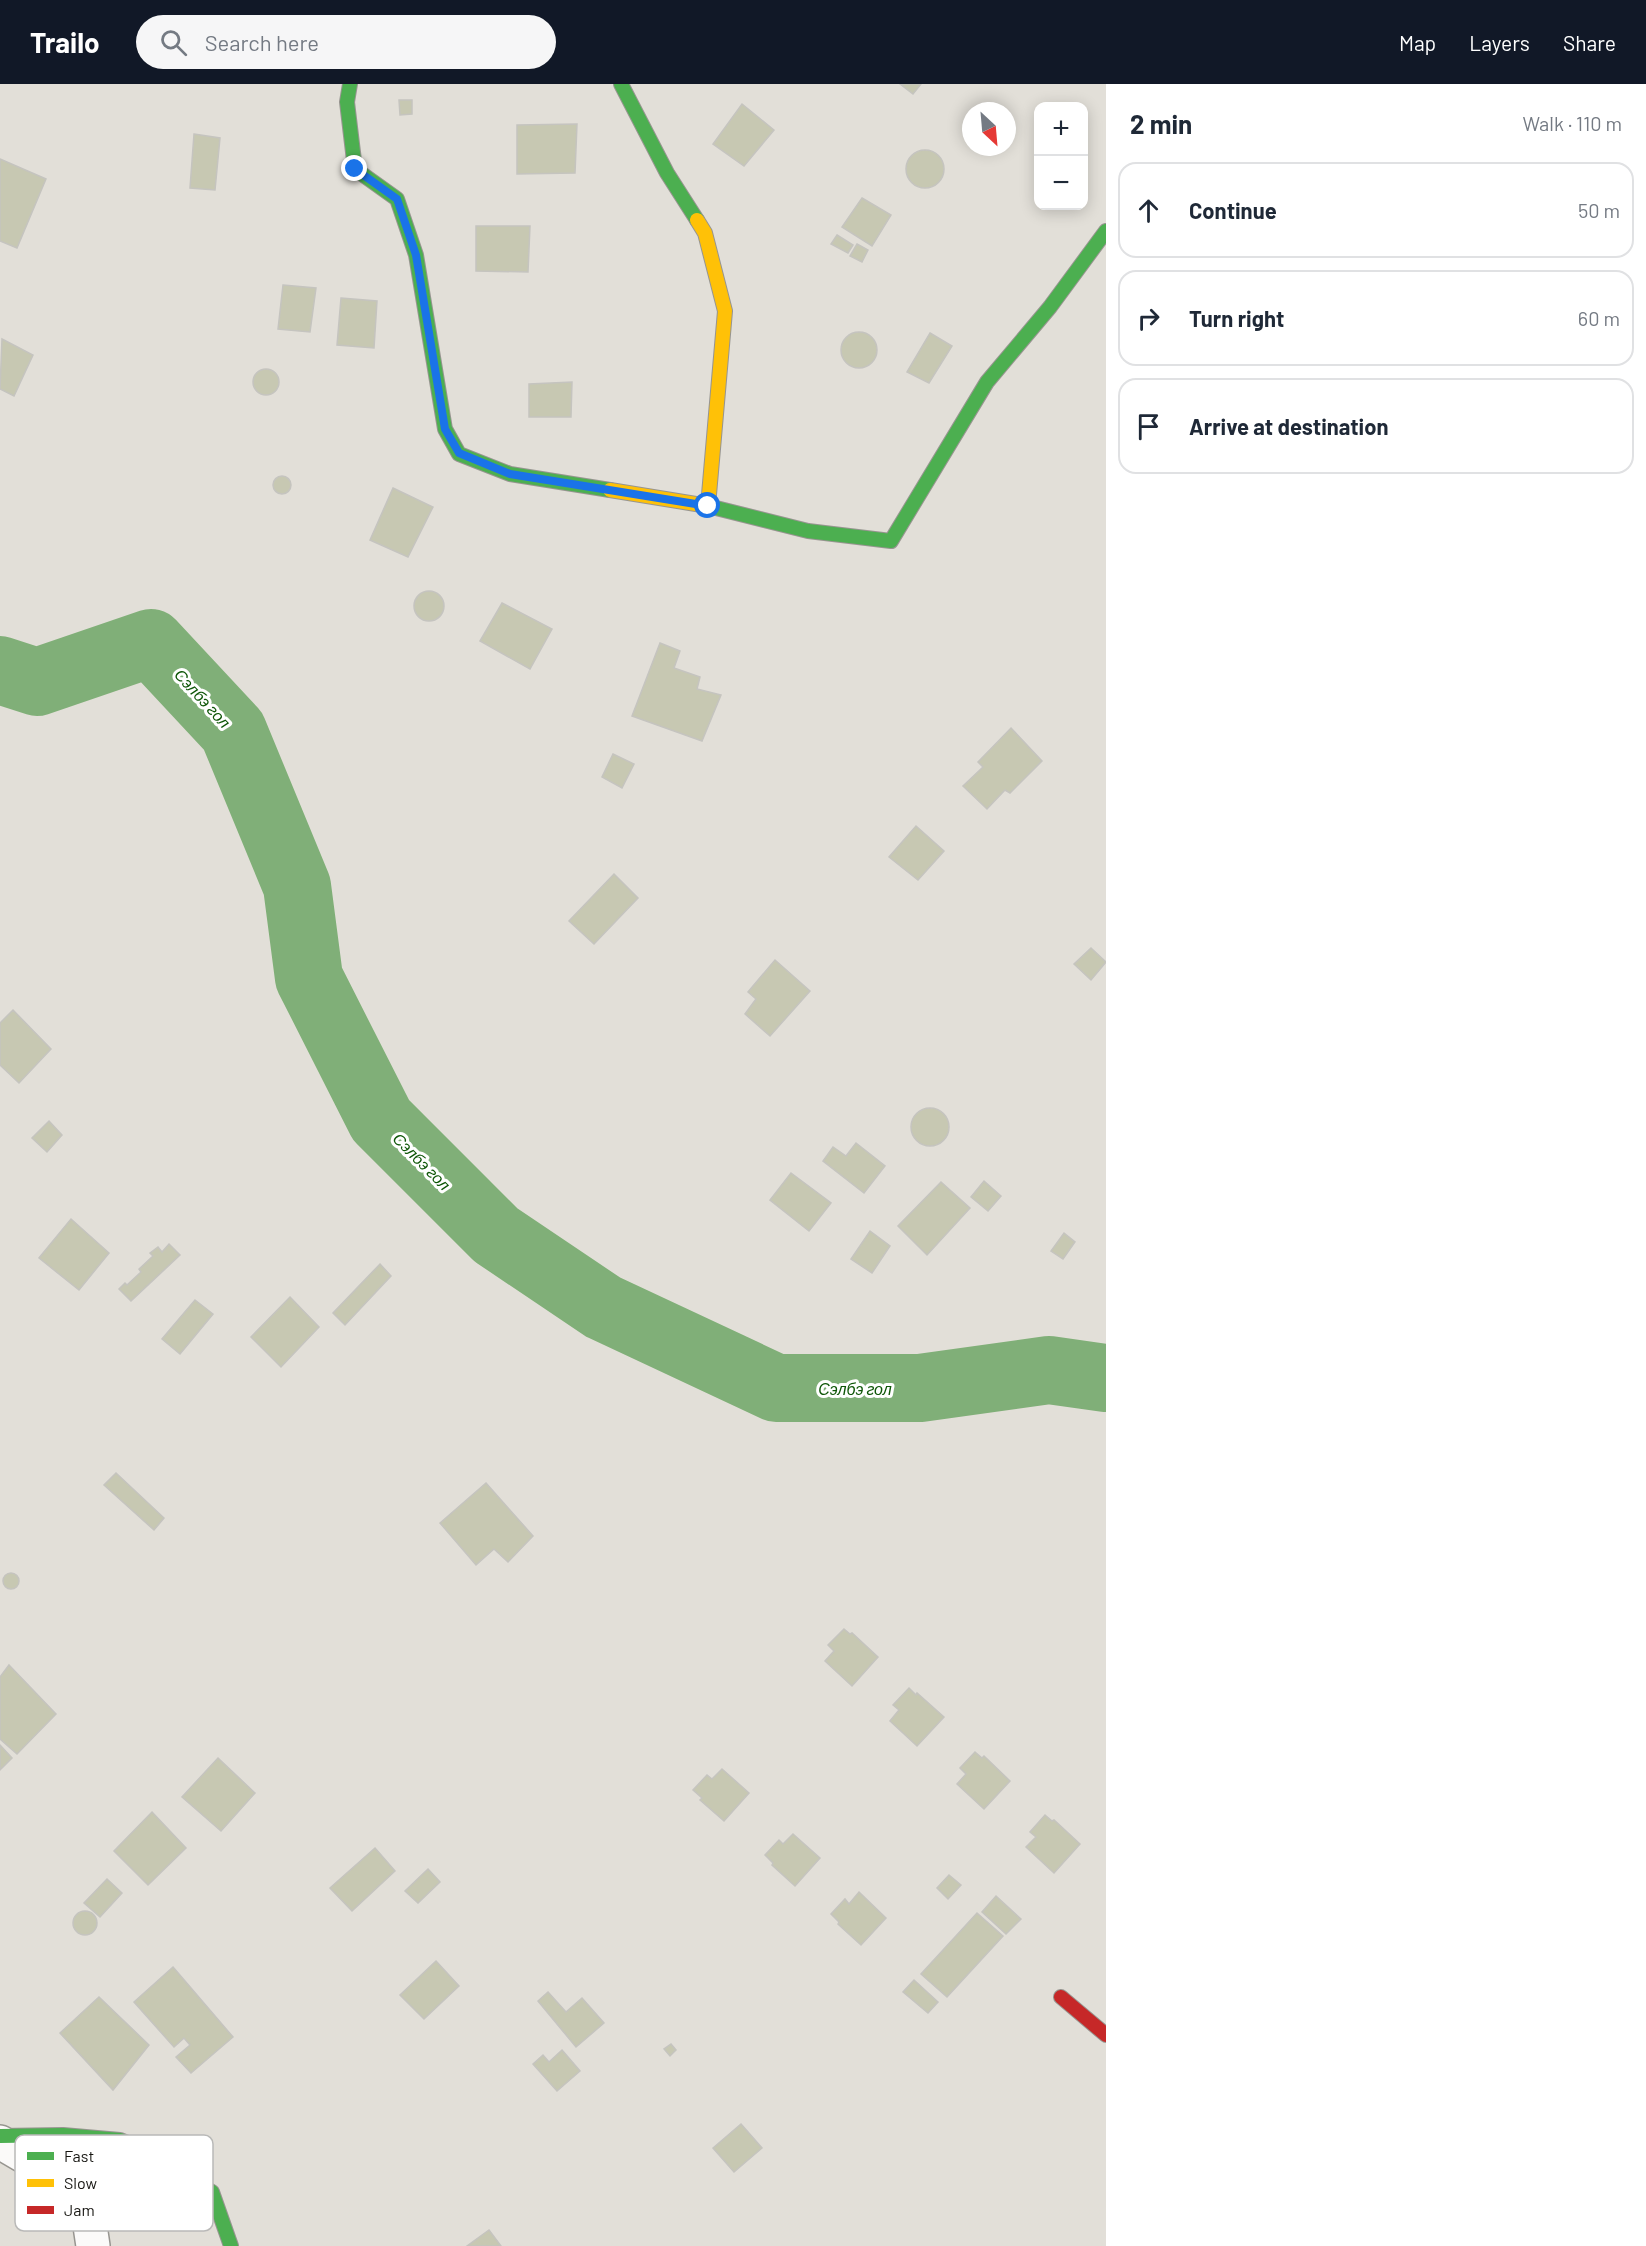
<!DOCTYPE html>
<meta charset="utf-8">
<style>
:root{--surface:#fff;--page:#f6f6f7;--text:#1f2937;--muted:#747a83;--line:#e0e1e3;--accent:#111827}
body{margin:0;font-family:Barlow,sans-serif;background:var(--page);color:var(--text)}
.controls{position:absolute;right:18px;top:18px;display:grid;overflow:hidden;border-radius:12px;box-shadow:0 3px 15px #0003}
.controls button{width:54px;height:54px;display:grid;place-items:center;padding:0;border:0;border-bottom:2px solid var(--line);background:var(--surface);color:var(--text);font:30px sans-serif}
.compass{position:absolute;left:962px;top:18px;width:54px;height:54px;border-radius:50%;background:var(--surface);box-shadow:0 3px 15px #0003;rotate:154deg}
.stop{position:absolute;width:18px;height:18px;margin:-14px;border:4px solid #1a73e8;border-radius:50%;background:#fff}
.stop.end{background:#1a73e8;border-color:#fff;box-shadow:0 2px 6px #0008}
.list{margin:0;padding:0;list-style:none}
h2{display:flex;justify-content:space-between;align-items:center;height:78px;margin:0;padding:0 24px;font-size:26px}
h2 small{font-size:20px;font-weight:400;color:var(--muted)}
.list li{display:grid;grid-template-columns:39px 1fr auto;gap:18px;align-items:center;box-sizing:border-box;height:96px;margin:0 12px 12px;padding:0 12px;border:2px solid var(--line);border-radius:18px}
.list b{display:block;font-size:22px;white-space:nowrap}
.list em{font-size:20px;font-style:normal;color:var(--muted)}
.icon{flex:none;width:33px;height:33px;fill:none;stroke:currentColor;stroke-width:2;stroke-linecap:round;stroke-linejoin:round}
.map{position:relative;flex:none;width:1106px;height:2162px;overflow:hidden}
header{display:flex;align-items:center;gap:36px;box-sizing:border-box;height:84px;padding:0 30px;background:var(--accent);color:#fff}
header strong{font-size:28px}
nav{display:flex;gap:33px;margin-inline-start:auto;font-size:21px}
.search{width:420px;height:54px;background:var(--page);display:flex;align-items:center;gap:15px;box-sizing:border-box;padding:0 21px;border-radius:33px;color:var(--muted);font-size:22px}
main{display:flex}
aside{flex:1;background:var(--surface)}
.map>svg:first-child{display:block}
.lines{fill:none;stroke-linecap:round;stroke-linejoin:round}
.river{stroke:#80af78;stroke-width:68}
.building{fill:#c7c8b2;stroke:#c5c4bf;stroke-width:1.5}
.street-casing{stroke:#979590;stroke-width:36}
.fast-casing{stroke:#979590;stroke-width:16}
.slow-casing{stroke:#979590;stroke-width:16}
.jam-casing{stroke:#979590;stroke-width:16}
.street{stroke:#fbfaf9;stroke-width:33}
.fast{stroke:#4caf50;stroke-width:14}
.slow{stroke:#ffc107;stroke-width:14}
.jam{stroke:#c62828;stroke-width:14}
.route{stroke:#1a73e8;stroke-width:8}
.labels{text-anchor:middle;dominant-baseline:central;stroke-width:6;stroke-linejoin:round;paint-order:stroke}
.water-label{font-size:16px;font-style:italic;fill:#0e5607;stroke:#fff}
.key{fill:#fff;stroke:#b9b9b8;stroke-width:1.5}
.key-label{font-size:16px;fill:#171612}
</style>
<header>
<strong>Trailo</strong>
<div class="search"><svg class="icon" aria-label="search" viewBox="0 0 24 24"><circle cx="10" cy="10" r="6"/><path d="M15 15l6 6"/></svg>Search here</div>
<nav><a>Map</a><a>Layers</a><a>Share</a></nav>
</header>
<main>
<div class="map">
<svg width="1106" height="2162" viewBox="0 0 1106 2162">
<rect width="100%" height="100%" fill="#e2dfd8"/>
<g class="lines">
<polyline class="river" points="0,586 37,598 151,559 233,647 297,802 309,894 381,1036 496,1151 603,1223 776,1304 920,1304 1049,1286 1106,1294"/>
</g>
<g class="building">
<polygon points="900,0 921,0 913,10"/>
<polygon points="399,16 412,16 412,30 400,31"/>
<polygon points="742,20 774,46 744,82 713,60"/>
<polygon points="577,40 575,89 517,90 517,41"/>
<polygon points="194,50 220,54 215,106 190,104"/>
<circle cx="925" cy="85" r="19"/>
<polygon points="0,75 46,95 17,164 0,157"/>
<polygon points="862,114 891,131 872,162 842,143"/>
<polygon points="476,142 530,142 528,188 476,187"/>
<polygon points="837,151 853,161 848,169 831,160"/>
<polygon points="857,160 868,166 862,178 850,172"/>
<polygon points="283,201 316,204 310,248 278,245"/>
<polygon points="341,214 377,217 374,264 337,261"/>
<circle cx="859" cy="266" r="18"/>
<polygon points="930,249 952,262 929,299 907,288"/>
<polygon points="2,255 33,271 14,312 0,305"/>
<circle cx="266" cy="298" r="13"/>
<polygon points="572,298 571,333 529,333 529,300"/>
<circle cx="282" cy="401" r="9"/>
<polygon points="393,404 433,423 408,473 370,456"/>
<circle cx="429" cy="522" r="15"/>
<polygon points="502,519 552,545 530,585 480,557"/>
<polygon points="660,559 680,567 674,584 700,593 697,605 721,611 702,657 632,632"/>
<polygon points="1011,644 1042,677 1010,709 1005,706 987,725 963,702 983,683 978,678"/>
<polygon points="613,670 634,680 622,704 602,693"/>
<polygon points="916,742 944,767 918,796 889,773"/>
<polygon points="614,790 638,814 594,860 569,837"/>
<polygon points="1091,864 1106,878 1091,896 1074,880"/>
<polygon points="775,876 810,907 770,952 745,930 756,915 748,908"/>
<polygon points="13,926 51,965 19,999 0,981 0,939"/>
<circle cx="930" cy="1043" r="19"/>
<polygon points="49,1037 62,1051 47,1068 32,1054"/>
<polygon points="856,1059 885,1082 864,1109 823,1077 833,1063 846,1072"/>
<polygon points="791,1089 831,1119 809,1147 770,1116"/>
<polygon points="984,1097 1001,1112 988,1127 971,1113"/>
<polygon points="941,1098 970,1124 927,1171 898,1142"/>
<polygon points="71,1135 109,1169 79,1206 39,1174"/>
<polygon points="870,1147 890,1162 872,1189 851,1175"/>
<polygon points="1064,1149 1075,1158 1063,1175 1051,1167"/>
<polygon points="169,1160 180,1171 131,1217 119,1205 125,1199 127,1201 141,1188 139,1185 153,1172 150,1169 158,1163 162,1168"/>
<polygon points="380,1180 391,1192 345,1241 333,1229"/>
<polygon points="290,1213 319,1243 281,1283 251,1253"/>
<polygon points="195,1216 213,1230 180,1270 162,1255"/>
<polygon points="116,1389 164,1434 154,1446 104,1401"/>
<polygon points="486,1399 533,1452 508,1478 494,1465 476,1481 440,1439"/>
<circle cx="11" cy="1497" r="8"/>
<polygon points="844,1545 850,1550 852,1549 878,1573 852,1602 825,1577 834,1567 828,1561"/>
<polygon points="9,1581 56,1630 17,1670 0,1655 0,1593"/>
<polygon points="909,1604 916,1611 917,1609 944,1633 917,1662 890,1637 899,1626 893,1621"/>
<polygon points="0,1661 12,1674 0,1686"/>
<polygon points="975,1668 982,1674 984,1672 1010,1697 984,1725 957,1700 966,1690 960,1684"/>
<polygon points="218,1674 255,1709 221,1747 182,1713"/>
<polygon points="722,1685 749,1709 724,1737 700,1716 702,1714 693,1706 707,1691 712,1695"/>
<polygon points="152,1728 186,1764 148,1801 114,1767"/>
<polygon points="1045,1731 1052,1737 1054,1736 1080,1760 1054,1789 1026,1763 1036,1753 1030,1748"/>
<polygon points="793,1750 820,1774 795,1802 772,1781 773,1779 765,1771 779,1756 783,1760"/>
<polygon points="375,1764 395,1787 352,1827 330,1804"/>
<polygon points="428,1785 440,1798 418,1819 405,1807"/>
<polygon points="949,1791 961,1801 948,1815 937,1804"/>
<polygon points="107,1795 122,1809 100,1833 84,1819"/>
<polygon points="859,1808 886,1834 861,1861 838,1840 839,1838 831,1830 845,1815 849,1820"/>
<polygon points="996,1812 1021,1835 1006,1850 982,1828"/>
<circle cx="85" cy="1839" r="12"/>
<polygon points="977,1829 1003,1852 947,1913 921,1890"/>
<polygon points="436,1877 459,1902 424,1935 400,1911"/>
<polygon points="173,1883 233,1953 191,1989 176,1973 190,1961 184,1954 174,1963 134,1918"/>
<polygon points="914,1896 938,1918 928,1929 903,1908"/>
<polygon points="548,1908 566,1928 582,1914 604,1939 576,1963 538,1917"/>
<polygon points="99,1913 149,1961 113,2006 60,1949"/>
<polygon points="671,1960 676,1966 670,1972 664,1965"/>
<polygon points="562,1966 580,1987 557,2007 533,1980 543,1971 549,1978"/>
<polygon points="741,2040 762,2064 734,2088 713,2064"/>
<polygon points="489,2146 501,2162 467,2162"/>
</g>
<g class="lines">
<g class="street-casing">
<polyline id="street" points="0,2058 85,2108 93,2162"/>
</g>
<g class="fast-casing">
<g id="fast">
<polyline points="350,0 347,18 355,85 397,115 416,171 445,345 459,370 510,390 610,406"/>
<polyline points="621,0 667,89 697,136"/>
<polyline points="708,422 808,447 891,457 987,298 1050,223 1106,147"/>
<polyline points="0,2052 63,2051 120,2056 142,2065 212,2108 231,2162"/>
</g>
</g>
<g class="slow-casing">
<polyline id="slow" points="610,406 708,422 725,227 705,149 697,136"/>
</g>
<g class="jam-casing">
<polyline id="jam" points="1061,1913 1106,1951"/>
</g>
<use href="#street" class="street"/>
<use href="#fast" class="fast"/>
<use href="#slow" class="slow"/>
<use href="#jam" class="jam"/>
</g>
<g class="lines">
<polyline class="route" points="355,85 397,115 416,171 445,345 459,369 510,390 708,422"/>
</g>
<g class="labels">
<g class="water-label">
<text transform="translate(203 614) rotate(47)">Сэлбэ гол</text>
<text transform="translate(422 1077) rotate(45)">Сэлбэ гол</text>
<text x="855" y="1304">Сэлбэ гол</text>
</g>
</g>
<rect x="15" y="2051" width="198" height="96" rx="9" class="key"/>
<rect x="27" y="2068" width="27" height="8" fill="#4caf50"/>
<rect x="27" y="2095" width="27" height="8" fill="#ffc107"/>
<rect x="27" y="2122" width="27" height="8" fill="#c62828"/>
<g class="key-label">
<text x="64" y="2078">Fast</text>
<text x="64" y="2105">Slow</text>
<text x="64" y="2132">Jam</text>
</g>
</svg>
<div class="controls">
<button>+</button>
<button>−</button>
</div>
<svg class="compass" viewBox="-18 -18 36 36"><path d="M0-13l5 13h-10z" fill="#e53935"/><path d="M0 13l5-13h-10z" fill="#747a83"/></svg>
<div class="stop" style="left:708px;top:422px"></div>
<div class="stop end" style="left:355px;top:85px"></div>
</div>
<aside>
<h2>2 min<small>Walk · 110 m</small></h2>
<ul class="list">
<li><svg class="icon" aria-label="ahead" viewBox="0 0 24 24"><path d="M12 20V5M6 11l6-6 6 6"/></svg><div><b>Continue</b></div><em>50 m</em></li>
<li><svg class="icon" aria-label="right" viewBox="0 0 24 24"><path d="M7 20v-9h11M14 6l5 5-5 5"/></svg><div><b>Turn right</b></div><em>60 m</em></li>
<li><svg class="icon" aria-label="arrive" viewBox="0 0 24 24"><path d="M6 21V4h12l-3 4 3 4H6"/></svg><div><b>Arrive at destination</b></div></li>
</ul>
</aside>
</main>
